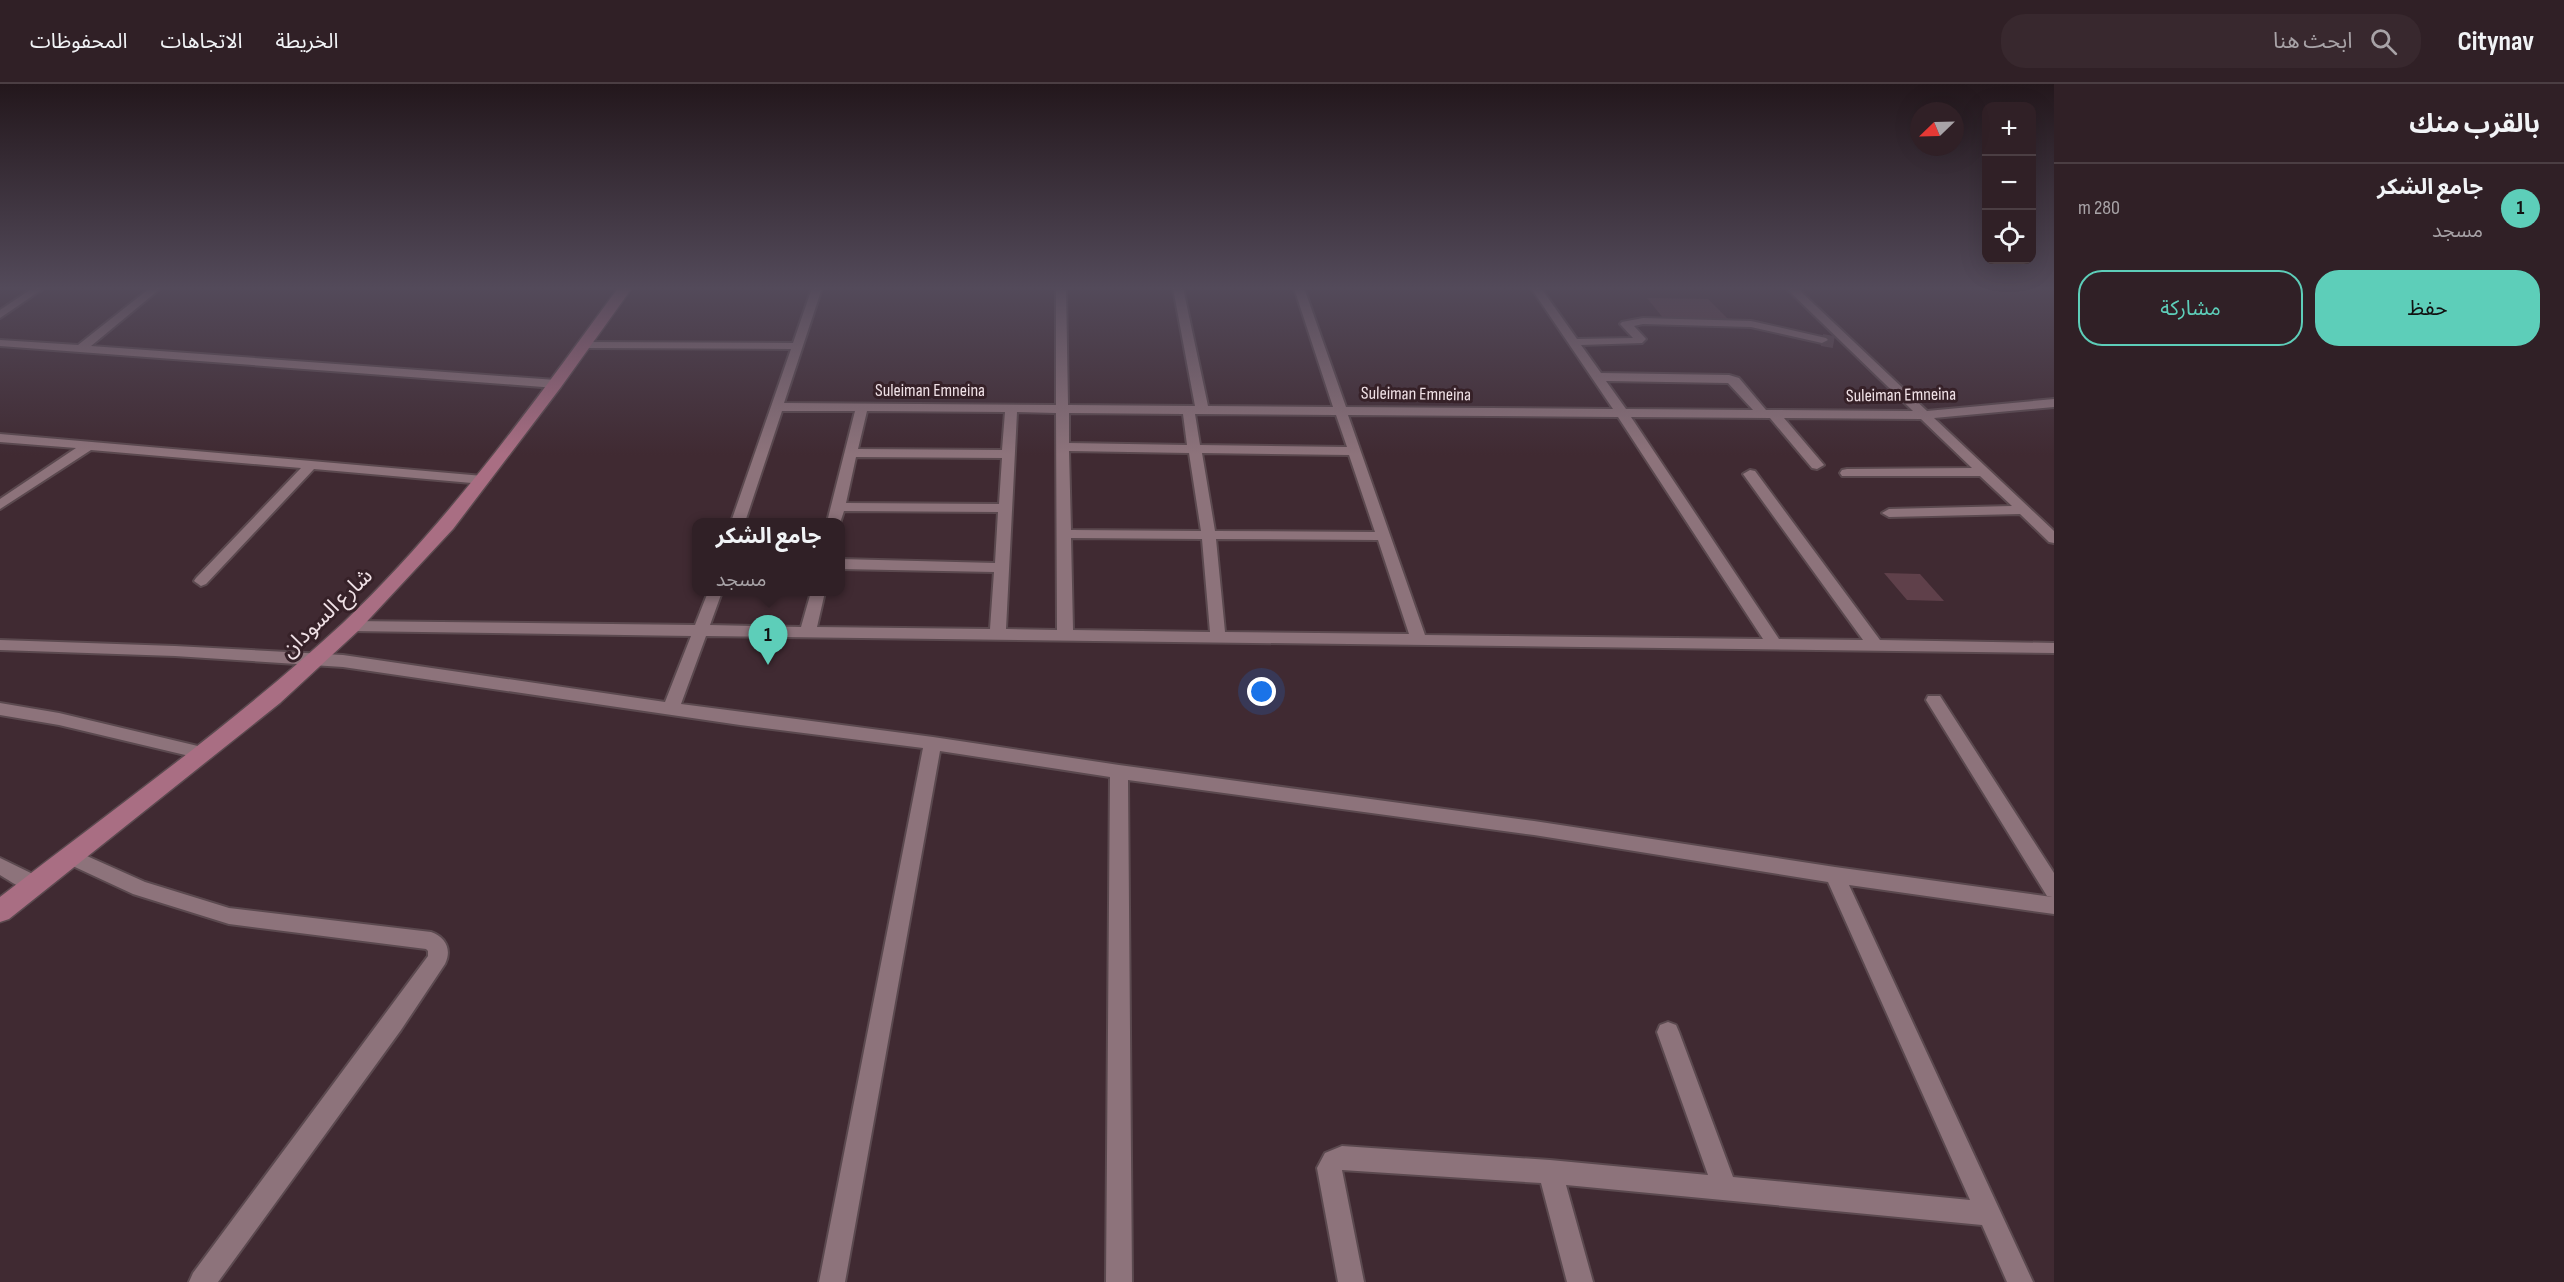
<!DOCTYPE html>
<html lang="ar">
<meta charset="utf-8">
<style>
:root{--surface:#302026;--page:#38282e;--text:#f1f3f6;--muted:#a8a3a7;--line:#4b3e43;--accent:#5dceb9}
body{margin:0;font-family:"Sofia Sans Condensed","Noto Sans Arabic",sans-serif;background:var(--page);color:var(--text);direction:rtl}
.controls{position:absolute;right:18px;top:18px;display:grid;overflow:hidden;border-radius:12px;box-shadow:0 6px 24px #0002}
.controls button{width:54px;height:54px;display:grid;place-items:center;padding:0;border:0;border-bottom:2px solid var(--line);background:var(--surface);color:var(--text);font:30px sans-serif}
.compass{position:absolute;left:1910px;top:18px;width:54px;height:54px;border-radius:50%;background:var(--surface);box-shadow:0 6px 24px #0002;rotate:247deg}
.you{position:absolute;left:1262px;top:608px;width:21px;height:21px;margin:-15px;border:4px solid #fff;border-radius:50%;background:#1a73e8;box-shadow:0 0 0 9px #1a73e833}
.badge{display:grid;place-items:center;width:39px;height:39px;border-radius:50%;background:var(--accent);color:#111;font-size:20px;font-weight:700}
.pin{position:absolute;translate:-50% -50px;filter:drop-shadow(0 2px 3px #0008)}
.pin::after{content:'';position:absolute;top:32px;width:21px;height:18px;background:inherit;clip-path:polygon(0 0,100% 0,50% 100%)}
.popup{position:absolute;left:692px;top:434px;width:153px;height:78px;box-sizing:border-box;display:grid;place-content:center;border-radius:12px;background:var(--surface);filter:drop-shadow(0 2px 4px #0005);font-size:20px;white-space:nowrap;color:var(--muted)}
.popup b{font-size:22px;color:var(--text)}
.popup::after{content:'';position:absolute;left:50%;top:100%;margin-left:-12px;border:12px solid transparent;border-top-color:var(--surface)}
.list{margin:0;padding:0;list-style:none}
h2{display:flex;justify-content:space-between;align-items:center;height:78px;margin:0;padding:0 24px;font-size:26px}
h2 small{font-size:20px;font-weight:400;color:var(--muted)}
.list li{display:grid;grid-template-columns:39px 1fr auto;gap:18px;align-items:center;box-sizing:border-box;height:90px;padding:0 24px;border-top:2px solid var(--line)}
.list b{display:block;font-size:22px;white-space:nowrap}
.list p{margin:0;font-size:20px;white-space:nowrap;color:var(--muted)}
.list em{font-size:20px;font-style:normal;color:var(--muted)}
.actions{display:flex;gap:12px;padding:18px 24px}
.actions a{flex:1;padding:14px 0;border:2px solid var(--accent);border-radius:24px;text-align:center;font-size:21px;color:var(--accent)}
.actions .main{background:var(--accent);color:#111}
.icon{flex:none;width:33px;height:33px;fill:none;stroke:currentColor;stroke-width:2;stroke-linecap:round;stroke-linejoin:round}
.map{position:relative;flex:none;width:2054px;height:1198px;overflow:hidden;direction:ltr}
header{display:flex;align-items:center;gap:36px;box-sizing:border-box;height:84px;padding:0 30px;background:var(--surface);border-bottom:2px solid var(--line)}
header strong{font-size:28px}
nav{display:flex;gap:33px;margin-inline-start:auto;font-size:21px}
.search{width:420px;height:54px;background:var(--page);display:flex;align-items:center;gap:15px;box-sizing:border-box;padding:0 21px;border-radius:24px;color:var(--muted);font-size:22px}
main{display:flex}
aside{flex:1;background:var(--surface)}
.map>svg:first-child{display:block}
.green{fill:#5f404a}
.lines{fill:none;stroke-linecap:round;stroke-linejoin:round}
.minor-tunnel{stroke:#5a454d;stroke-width:12;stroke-dasharray:12 6;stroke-linecap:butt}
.minor-casing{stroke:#5b494f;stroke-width:4}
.major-casing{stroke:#5b494f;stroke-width:3}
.minor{fill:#8d737b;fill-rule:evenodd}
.major{fill:#a96e83;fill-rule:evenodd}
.labels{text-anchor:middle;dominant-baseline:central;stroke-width:6;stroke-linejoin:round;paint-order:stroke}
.far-street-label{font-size:18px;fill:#f0e1e6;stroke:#362128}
.street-label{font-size:22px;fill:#f0e1e6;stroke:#362128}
</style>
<header>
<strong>Citynav</strong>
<div class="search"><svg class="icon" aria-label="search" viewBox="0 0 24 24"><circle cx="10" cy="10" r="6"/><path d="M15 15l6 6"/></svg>ابحث هنا</div>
<nav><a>الخريطة</a><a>الاتجاهات</a><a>المحفوظات</a></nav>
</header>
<main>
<aside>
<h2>بالقرب منك<small></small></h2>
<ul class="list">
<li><span class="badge">1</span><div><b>جامع الشكر</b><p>مسجد</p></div><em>280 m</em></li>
</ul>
<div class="actions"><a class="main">حفظ</a><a>مشاركة</a></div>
</aside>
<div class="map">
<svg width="2054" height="1198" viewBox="0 0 2054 1198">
<rect width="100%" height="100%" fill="#402a32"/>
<g class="green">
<polygon points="1647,214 1708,215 1729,236 1728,238 1664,235"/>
<polygon points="1884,489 1920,490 1944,517 1907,516"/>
</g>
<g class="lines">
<polyline class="minor-tunnel" points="1822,256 1838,259"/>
<g class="minor-casing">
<g id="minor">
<polygon points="33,204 44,204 0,234 0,226"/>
<polygon points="150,204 161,204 91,262 556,296 562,300 556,304 0,262 0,256 78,261"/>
<path d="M 812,204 L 822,204 L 784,319 L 1056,321 L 1056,204 L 1066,204 L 1068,321 L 1195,322 L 1173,204 L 1183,204 L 1208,322 L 1333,323 L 1294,204 L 1304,204 L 1346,323 L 1613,325 L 1531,204 L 1541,204 L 1577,255 L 1633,254 L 1620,240 L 1622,238 L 1643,234 L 1751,237 L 1826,254 L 1828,256 L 1822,259 L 1751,243 L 1643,240 L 1634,242 L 1646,255 L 1642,259 L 1581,261 L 1601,289 L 1729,291 L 1739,294 L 1766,326 L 1913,327 L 1786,204 L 1797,204 L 1927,327 L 2054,315 L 2054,323 L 1934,334 L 2054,447 L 2054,459 L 2049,458 L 2020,430 L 1889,433 L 1882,429 L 1889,425 L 2012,422 L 1980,392 L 1842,392 L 1840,389 L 1842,386 L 1847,385 L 1972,384 L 1921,335 L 1784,334 L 1824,381 L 1817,385 L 1812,384 L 1770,334 L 1631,333 L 1779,555 L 1863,556 L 1743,390 L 1750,386 L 1755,387 L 1880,556 L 2054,559 L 2054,569 L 706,552 L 681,620 L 933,653 L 1119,681 L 1534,737 L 1835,783 L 2052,813 L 2047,812 L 1926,616 L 1928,612 L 1940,612 L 2054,789 L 2054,830 L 1849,801 L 2033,1198 L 2007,1198 L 1982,1141 L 1566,1101 L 1593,1198 L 1567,1198 L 1541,1099 L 1342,1086 L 1364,1198 L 1338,1198 L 1317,1084 L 1325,1069 L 1342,1062 L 1550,1076 L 1708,1091 L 1657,948 L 1660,941 L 1668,938 L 1676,941 L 1679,948 L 1733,1093 L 1970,1116 L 1828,798 L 1534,751 L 1128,696 L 1132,1198 L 1106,1198 L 1110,693 L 940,667 L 845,1198 L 819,1198 L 923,664 L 740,641 L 343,583 L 175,572 L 0,566 L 0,556 L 175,562 L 343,571 L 665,618 L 691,552 L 351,547 L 343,542 L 351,537 L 695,541 L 708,508 L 722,508 L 710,541 L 801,543 L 811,508 L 825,508 L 817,543 L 990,545 L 994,488 L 840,485 L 840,475 L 995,479 L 998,428 L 844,427 L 840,439 L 827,438 L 855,327 L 782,327 L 745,438 L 731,438 L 791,265 L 584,264 L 578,261 L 584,258 L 793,259 ZM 1606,297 L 1728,299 L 1753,326 L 1626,325 ZM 867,327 L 1005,328 L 1002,366 L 858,365 ZM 1017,328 L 1056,329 L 1057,546 L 1006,545 ZM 1069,329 L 1183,330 L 1187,361 L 1069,359 ZM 1195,330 L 1336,331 L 1347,363 L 1200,361 ZM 1348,331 L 1618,333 L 1763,555 L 1425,551 ZM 1069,367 L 1189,369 L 1201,447 L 1071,446 ZM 1202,369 L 1349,371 L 1375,448 L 1215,447 ZM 856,373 L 1002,374 L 999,420 L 846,419 ZM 1071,454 L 1202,455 L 1210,548 L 1073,546 ZM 1216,455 L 1378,456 L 1409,550 L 1225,548 Z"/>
<polygon points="0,350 483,392 490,396 483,400 314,385 206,500 201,502 194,497 196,494 301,384 91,366 0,425 0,415 76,364 0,358"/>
<polygon points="0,619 59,629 202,663 208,664 211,669 208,674 202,675 59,641 0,631"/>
<path d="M 69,764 L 145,798 L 229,824 L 431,848 C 446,853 452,866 445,880 L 401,946 L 218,1198 L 189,1198 L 193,1189 L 428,872 L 428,867 L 426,865 L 229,840 L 133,810 L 62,777 L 59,772 L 62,767 Z"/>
<path d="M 0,774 L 41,794 L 44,800 L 41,806 C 27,810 12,798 0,791 Z"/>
</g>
</g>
<g class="major-casing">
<path id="major" d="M 618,204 L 632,204 L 561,303 L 453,445 L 358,547 L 280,619 L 9,835 L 0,838 L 0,813 C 116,723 236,638 343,539 C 448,439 533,320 618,204 Z"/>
</g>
<use href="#minor" class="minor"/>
<use href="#major" class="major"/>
</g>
<linearGradient id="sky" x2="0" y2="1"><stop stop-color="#23171c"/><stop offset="0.55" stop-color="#534a5a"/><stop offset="1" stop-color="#534a5a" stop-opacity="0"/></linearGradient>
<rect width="2054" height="371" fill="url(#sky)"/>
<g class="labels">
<g class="far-street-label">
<text x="930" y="306">Suleiman Emneina</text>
<text transform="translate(1416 310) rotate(1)">Suleiman Emneina</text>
<text transform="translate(1901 311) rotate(-1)">Suleiman Emneina</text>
</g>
<g class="street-label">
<text transform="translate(327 529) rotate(-44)">شارع السودان</text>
</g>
</g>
</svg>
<div class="controls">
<button>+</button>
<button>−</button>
<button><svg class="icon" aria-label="locate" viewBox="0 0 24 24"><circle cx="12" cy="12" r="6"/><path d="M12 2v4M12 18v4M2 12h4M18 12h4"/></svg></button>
</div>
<svg class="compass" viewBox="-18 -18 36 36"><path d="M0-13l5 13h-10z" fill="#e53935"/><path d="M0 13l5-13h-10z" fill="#a8a3a7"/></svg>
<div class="you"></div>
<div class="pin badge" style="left:768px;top:581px">1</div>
<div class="popup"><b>جامع الشكر</b>مسجد</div>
</div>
</main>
